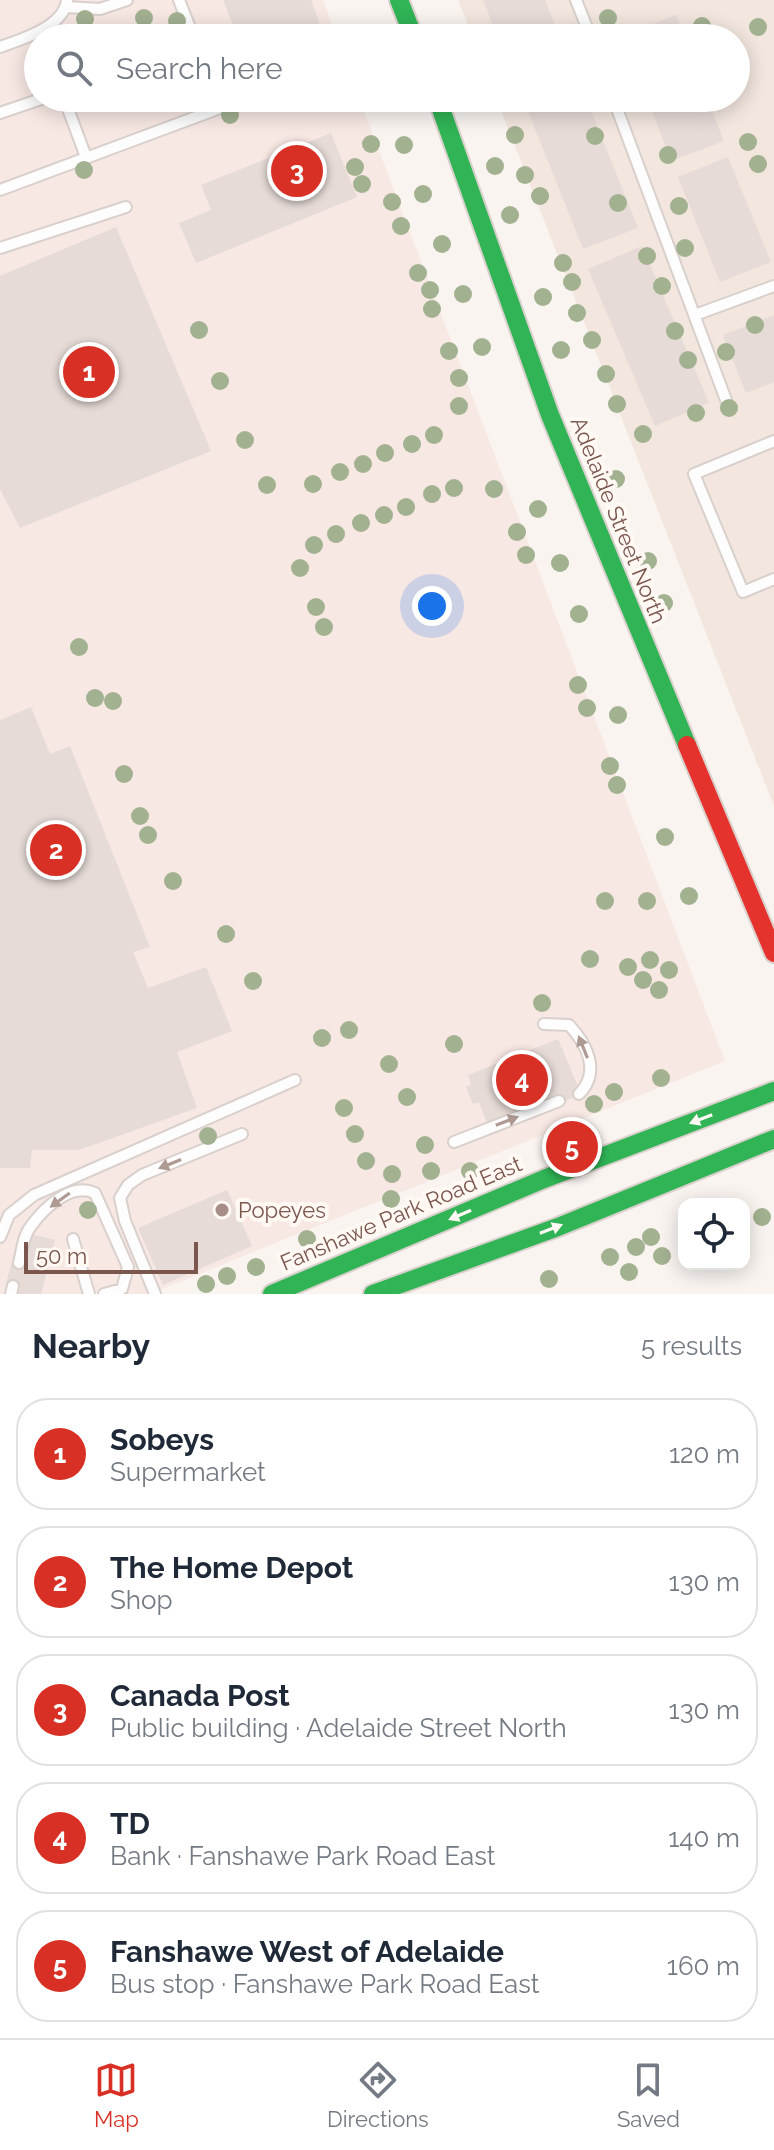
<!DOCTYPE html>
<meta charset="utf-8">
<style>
:root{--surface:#fff;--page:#f2f2f3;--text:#1f2937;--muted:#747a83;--line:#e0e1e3;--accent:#d93025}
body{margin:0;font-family:Raleway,sans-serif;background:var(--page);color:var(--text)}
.controls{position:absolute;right:24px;bottom:24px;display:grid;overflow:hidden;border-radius:16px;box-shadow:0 4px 20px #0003}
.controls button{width:72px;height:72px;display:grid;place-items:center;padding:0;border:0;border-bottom:2px solid var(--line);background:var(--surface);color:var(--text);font:40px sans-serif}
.scale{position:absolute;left:24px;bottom:20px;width:174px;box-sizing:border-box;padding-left:8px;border:4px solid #7a564d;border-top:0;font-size:22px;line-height:28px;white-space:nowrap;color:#7a564d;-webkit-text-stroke:6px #fff8f3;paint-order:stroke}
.you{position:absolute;left:432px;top:606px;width:28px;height:28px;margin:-20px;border:6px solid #fff;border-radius:50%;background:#1a73e8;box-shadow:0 0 0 12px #1a73e833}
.badge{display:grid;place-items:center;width:52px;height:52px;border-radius:50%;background:var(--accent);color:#fff;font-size:26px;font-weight:700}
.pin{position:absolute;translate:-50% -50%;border:4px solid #fff;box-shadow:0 2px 8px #0006}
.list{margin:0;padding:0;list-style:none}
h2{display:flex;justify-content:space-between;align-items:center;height:104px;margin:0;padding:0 32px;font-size:34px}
h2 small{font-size:26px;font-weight:400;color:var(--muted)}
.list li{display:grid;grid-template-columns:52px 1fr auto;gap:24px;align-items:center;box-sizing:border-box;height:112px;margin:0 16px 16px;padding:0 16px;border:2px solid var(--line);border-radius:32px}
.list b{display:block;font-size:30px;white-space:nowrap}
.list p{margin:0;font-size:26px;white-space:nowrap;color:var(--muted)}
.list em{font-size:26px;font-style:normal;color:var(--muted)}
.icon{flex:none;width:44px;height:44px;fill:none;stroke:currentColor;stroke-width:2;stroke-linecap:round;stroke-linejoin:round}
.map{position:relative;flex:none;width:774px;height:1294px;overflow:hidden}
.search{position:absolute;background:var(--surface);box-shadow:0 4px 20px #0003;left:24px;right:24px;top:24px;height:88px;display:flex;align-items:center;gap:20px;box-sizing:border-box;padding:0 28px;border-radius:44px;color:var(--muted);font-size:30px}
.sheet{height:744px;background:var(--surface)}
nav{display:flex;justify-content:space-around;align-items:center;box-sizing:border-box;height:112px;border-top:2px solid var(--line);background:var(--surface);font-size:22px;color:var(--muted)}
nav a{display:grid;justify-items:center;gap:4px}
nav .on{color:var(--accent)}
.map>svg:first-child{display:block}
.residential{fill:#f2e6de}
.commercial{fill:#f8e8e4}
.building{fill:#e6dbd7}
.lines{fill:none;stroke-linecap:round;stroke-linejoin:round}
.lane-casing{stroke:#d9d0cc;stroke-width:14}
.fast-casing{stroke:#dad1cd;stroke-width:22}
.jam-casing{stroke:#dad1cd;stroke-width:22}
.lane{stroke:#fefdfd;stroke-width:10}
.fast{stroke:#30b455;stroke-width:18}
.jam{stroke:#e5322d;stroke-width:18}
.tree{fill:#a2b190}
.oneway{fill:#af9993}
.oneway2{fill:#fff8f3}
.poi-dot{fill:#a68d86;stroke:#fff8f3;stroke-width:3}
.labels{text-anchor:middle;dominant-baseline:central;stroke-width:8;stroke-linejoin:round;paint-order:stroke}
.street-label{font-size:22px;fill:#7a564d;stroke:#fff8f3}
.poi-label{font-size:22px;fill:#7a564d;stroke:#fff8f3;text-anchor:start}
</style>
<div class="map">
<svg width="774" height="1294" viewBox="0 0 774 1294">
<rect width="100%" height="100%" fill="#f9f4f0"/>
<polygon class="residential" points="458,0 774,0 774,806 496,98 736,98 736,38 473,38"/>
<polygon class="commercial" points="0,0 323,0 337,38 38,38 38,98 359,98 725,1061 150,1294 0,1294"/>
<g class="building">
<polygon points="223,0 311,0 325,38 238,38"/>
<polygon points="483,0 545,0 560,38 498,38"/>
<polygon points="676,15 685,38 625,38 624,35"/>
<polygon points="526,98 586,98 638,228 583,249 523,99"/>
<polygon points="647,98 707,98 724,141 671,161"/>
<polygon points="331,133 357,197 196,263 179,223 211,210 201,185"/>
<polygon points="728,157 771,262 720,282 678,177"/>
<polygon points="116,227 211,451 20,528 0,489 0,276"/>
<polygon points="642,246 709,403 655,426 588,269"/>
<polygon points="774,315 774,382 746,393 723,335"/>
<polygon points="31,707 50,754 70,746 150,947 133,952 148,988 206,967 232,1031 177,1052 197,1108 79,1150 32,1150 30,1168 0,1168 0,720"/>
<polygon points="558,1039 579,1089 574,1091 577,1096 563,1102 561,1096 555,1095 487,1123 479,1102 473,1104 466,1087 471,1084 468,1075"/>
<polygon points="227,1190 252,1246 163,1285 138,1228"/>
<polygon points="31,1234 55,1240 41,1294 18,1294 20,1287 6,1284 12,1261 23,1264"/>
</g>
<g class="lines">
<g class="lane-casing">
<g id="lane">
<polyline points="179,0 194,38"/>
<polyline points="576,0 591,38"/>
<polyline points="66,7 100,9 127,0"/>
<path d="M 0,47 C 22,39 64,27 67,0"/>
<polyline points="64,98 86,157"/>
<polyline points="613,98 726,400"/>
<polyline points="0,113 44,98"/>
<polyline points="0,190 220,108 216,98"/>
<polyline points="0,248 126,207"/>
<polyline points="695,315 774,286"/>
<polyline points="774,441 694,474 743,592 774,579"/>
<path d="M 544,1024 L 569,1025 C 587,1044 601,1072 579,1094"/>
<polyline points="454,1142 559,1101"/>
<polyline points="0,1237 9,1215 34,1195 295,1080"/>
<polyline points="73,1239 89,1294"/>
<path d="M 19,1263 C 22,1251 23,1236 31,1226 C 44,1208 71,1182 95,1193 L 128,1267 L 122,1289 L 104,1294"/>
<polyline points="11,1294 13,1286"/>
<polyline points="155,1294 125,1221 120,1198 128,1185 142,1175 242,1134"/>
</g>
</g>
<g class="fast-casing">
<g id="fast">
<polyline points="399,0 414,38"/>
<polyline points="437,98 550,415 687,745"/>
<polyline points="272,1294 544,1179 774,1091"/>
<polyline points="373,1294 558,1227 774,1139"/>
</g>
</g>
<g class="jam-casing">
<polyline id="jam" points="687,745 774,953"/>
</g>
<use href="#lane" class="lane"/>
<use href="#fast" class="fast"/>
<use href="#jam" class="jam"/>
</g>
<g class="tree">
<circle cx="144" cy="18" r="9"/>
<circle cx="608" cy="18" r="9"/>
<circle cx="85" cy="19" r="9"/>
<circle cx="177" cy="21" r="9"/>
<circle cx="702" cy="26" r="9"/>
<circle cx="758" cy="27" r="9"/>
<circle cx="230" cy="115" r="9"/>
<circle cx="515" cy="135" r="9"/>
<circle cx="595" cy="136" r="9"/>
<circle cx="748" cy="142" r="9"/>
<circle cx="371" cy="144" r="9"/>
<circle cx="404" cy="145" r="9"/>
<circle cx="668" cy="155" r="9"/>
<circle cx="758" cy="164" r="9"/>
<circle cx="495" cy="166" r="9"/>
<circle cx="355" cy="167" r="9"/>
<circle cx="84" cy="170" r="9"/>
<circle cx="525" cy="175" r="9"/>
<circle cx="362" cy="184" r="9"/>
<circle cx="423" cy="194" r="9"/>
<circle cx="540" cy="196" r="9"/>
<circle cx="392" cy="202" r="9"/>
<circle cx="618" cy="203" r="9"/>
<circle cx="679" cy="206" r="9"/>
<circle cx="510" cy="215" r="9"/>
<circle cx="401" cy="226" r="9"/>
<circle cx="442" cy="244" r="9"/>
<circle cx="685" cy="248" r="9"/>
<circle cx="647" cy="256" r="9"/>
<circle cx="563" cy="263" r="9"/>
<circle cx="418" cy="273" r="9"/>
<circle cx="572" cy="282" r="9"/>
<circle cx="662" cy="286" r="9"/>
<circle cx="430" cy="290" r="9"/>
<circle cx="463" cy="294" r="9"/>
<circle cx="543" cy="297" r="9"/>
<circle cx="432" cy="309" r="9"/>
<circle cx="577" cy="313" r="9"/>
<circle cx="755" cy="325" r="9"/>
<circle cx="199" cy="330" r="9"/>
<circle cx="675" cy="331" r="9"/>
<circle cx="592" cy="340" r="9"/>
<circle cx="482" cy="347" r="9"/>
<circle cx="561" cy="350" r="9"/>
<circle cx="449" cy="351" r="9"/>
<circle cx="726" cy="352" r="9"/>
<circle cx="688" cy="360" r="9"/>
<circle cx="606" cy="374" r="9"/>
<circle cx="459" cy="378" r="9"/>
<circle cx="220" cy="381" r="9"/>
<circle cx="617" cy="404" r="9"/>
<circle cx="459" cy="406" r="9"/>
<circle cx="729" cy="408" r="9"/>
<circle cx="696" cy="413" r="9"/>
<circle cx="643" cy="434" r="9"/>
<circle cx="434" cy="435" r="9"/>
<circle cx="245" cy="440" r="9"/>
<circle cx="412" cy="444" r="9"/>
<circle cx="385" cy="453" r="9"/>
<circle cx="363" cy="464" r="9"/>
<circle cx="340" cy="472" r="9"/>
<circle cx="616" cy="479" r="9"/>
<circle cx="313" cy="484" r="9"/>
<circle cx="267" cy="485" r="9"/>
<circle cx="454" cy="488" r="9"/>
<circle cx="494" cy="489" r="9"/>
<circle cx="432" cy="494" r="9"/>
<circle cx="406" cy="507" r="9"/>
<circle cx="538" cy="509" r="9"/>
<circle cx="384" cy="515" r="9"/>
<circle cx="361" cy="523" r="9"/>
<circle cx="517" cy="532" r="9"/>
<circle cx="336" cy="534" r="9"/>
<circle cx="314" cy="545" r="9"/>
<circle cx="526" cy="555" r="9"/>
<circle cx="648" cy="561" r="9"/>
<circle cx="560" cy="563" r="9"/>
<circle cx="300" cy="568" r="9"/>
<circle cx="664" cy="603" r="9"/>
<circle cx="316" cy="607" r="9"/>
<circle cx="579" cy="614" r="9"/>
<circle cx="324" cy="627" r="9"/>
<circle cx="79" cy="647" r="9"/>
<circle cx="578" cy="685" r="9"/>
<circle cx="95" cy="698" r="9"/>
<circle cx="113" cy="701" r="9"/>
<circle cx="587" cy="708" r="9"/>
<circle cx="618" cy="715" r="9"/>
<circle cx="610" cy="766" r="9"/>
<circle cx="124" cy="774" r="9"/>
<circle cx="617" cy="785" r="9"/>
<circle cx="140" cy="816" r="9"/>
<circle cx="148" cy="835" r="9"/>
<circle cx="665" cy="837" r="9"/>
<circle cx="173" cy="881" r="9"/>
<circle cx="689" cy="896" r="9"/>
<circle cx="605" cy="901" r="9"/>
<circle cx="647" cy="901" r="9"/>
<circle cx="226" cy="934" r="9"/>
<circle cx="590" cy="959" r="9"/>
<circle cx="650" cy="960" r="9"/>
<circle cx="628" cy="967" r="9"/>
<circle cx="669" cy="970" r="9"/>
<circle cx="643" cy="980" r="9"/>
<circle cx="253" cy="981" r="9"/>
<circle cx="659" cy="990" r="9"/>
<circle cx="542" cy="1003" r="9"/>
<circle cx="349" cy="1030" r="9"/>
<circle cx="322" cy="1038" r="9"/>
<circle cx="454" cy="1044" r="9"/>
<circle cx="389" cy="1064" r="9"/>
<circle cx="661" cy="1078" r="9"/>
<circle cx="614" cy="1092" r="9"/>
<circle cx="407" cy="1097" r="9"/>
<circle cx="594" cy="1104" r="9"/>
<circle cx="344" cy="1108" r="9"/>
<circle cx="355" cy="1134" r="9"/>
<circle cx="208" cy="1136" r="9"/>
<circle cx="425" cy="1145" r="9"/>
<circle cx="366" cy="1161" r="9"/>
<circle cx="431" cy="1171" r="9"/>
<circle cx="470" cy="1171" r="9"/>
<circle cx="392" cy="1174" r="9"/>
<circle cx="391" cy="1199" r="9"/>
<circle cx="88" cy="1210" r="9"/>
<circle cx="762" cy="1217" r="9"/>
<circle cx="651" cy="1237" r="9"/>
<circle cx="307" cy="1239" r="9"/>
<circle cx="636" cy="1247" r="9"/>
<circle cx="662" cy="1256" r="9"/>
<circle cx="610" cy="1257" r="9"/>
<circle cx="256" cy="1267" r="9"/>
<circle cx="629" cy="1272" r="9"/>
<circle cx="227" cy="1276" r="9"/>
<circle cx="549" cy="1279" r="9"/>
<circle cx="206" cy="1284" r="9"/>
</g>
<defs><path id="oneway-solid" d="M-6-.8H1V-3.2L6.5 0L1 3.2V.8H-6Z" transform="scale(2)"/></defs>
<g class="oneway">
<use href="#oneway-solid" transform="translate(583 1047) rotate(-112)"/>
<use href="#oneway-solid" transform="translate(507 1121) rotate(-21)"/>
<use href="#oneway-solid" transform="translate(170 1164) rotate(158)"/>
<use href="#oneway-solid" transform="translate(60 1200) rotate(144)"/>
</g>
<g class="oneway2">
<use href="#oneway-solid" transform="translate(701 1119) rotate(159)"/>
<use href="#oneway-solid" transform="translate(460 1215) rotate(157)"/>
<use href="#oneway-solid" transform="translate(551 1229) rotate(-21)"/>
</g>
<circle class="poi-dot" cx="222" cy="1210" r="8"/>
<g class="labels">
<g class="street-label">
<text transform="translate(619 520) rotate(68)">Adelaide Street North</text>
<text transform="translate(401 1213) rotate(-23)">Fanshawe Park Road East</text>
</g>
<g class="poi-label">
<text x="238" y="1210">Popeyes</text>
</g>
</g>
</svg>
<div class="controls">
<button><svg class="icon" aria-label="locate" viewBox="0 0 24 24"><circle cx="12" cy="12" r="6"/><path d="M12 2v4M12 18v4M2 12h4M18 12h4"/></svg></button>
</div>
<div class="scale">50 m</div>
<div class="you"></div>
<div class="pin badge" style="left:89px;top:372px">1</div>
<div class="pin badge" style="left:56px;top:850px">2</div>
<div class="pin badge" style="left:297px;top:171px">3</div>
<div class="pin badge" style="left:522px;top:1080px">4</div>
<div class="pin badge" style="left:572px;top:1147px">5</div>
<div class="search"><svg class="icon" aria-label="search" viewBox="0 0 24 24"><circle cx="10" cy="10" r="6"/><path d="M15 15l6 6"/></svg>Search here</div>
</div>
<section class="sheet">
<h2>Nearby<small>5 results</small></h2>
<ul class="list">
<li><span class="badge">1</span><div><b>Sobeys</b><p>Supermarket</p></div><em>120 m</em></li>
<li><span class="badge">2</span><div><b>The Home Depot</b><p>Shop</p></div><em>130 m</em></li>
<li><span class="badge">3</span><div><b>Canada Post</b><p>Public building · Adelaide Street North</p></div><em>130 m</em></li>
<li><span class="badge">4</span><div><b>TD</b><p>Bank · Fanshawe Park Road East</p></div><em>140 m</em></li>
<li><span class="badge">5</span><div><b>Fanshawe West of Adelaide</b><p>Bus stop · Fanshawe Park Road East</p></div><em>160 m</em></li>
</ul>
</section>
<nav>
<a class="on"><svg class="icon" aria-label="map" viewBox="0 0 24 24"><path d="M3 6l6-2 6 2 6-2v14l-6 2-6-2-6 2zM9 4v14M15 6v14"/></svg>Map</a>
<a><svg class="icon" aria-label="directions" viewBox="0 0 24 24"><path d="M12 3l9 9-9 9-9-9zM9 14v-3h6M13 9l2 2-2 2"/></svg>Directions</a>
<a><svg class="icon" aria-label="saved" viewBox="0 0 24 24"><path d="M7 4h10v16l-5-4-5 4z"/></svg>Saved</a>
</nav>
